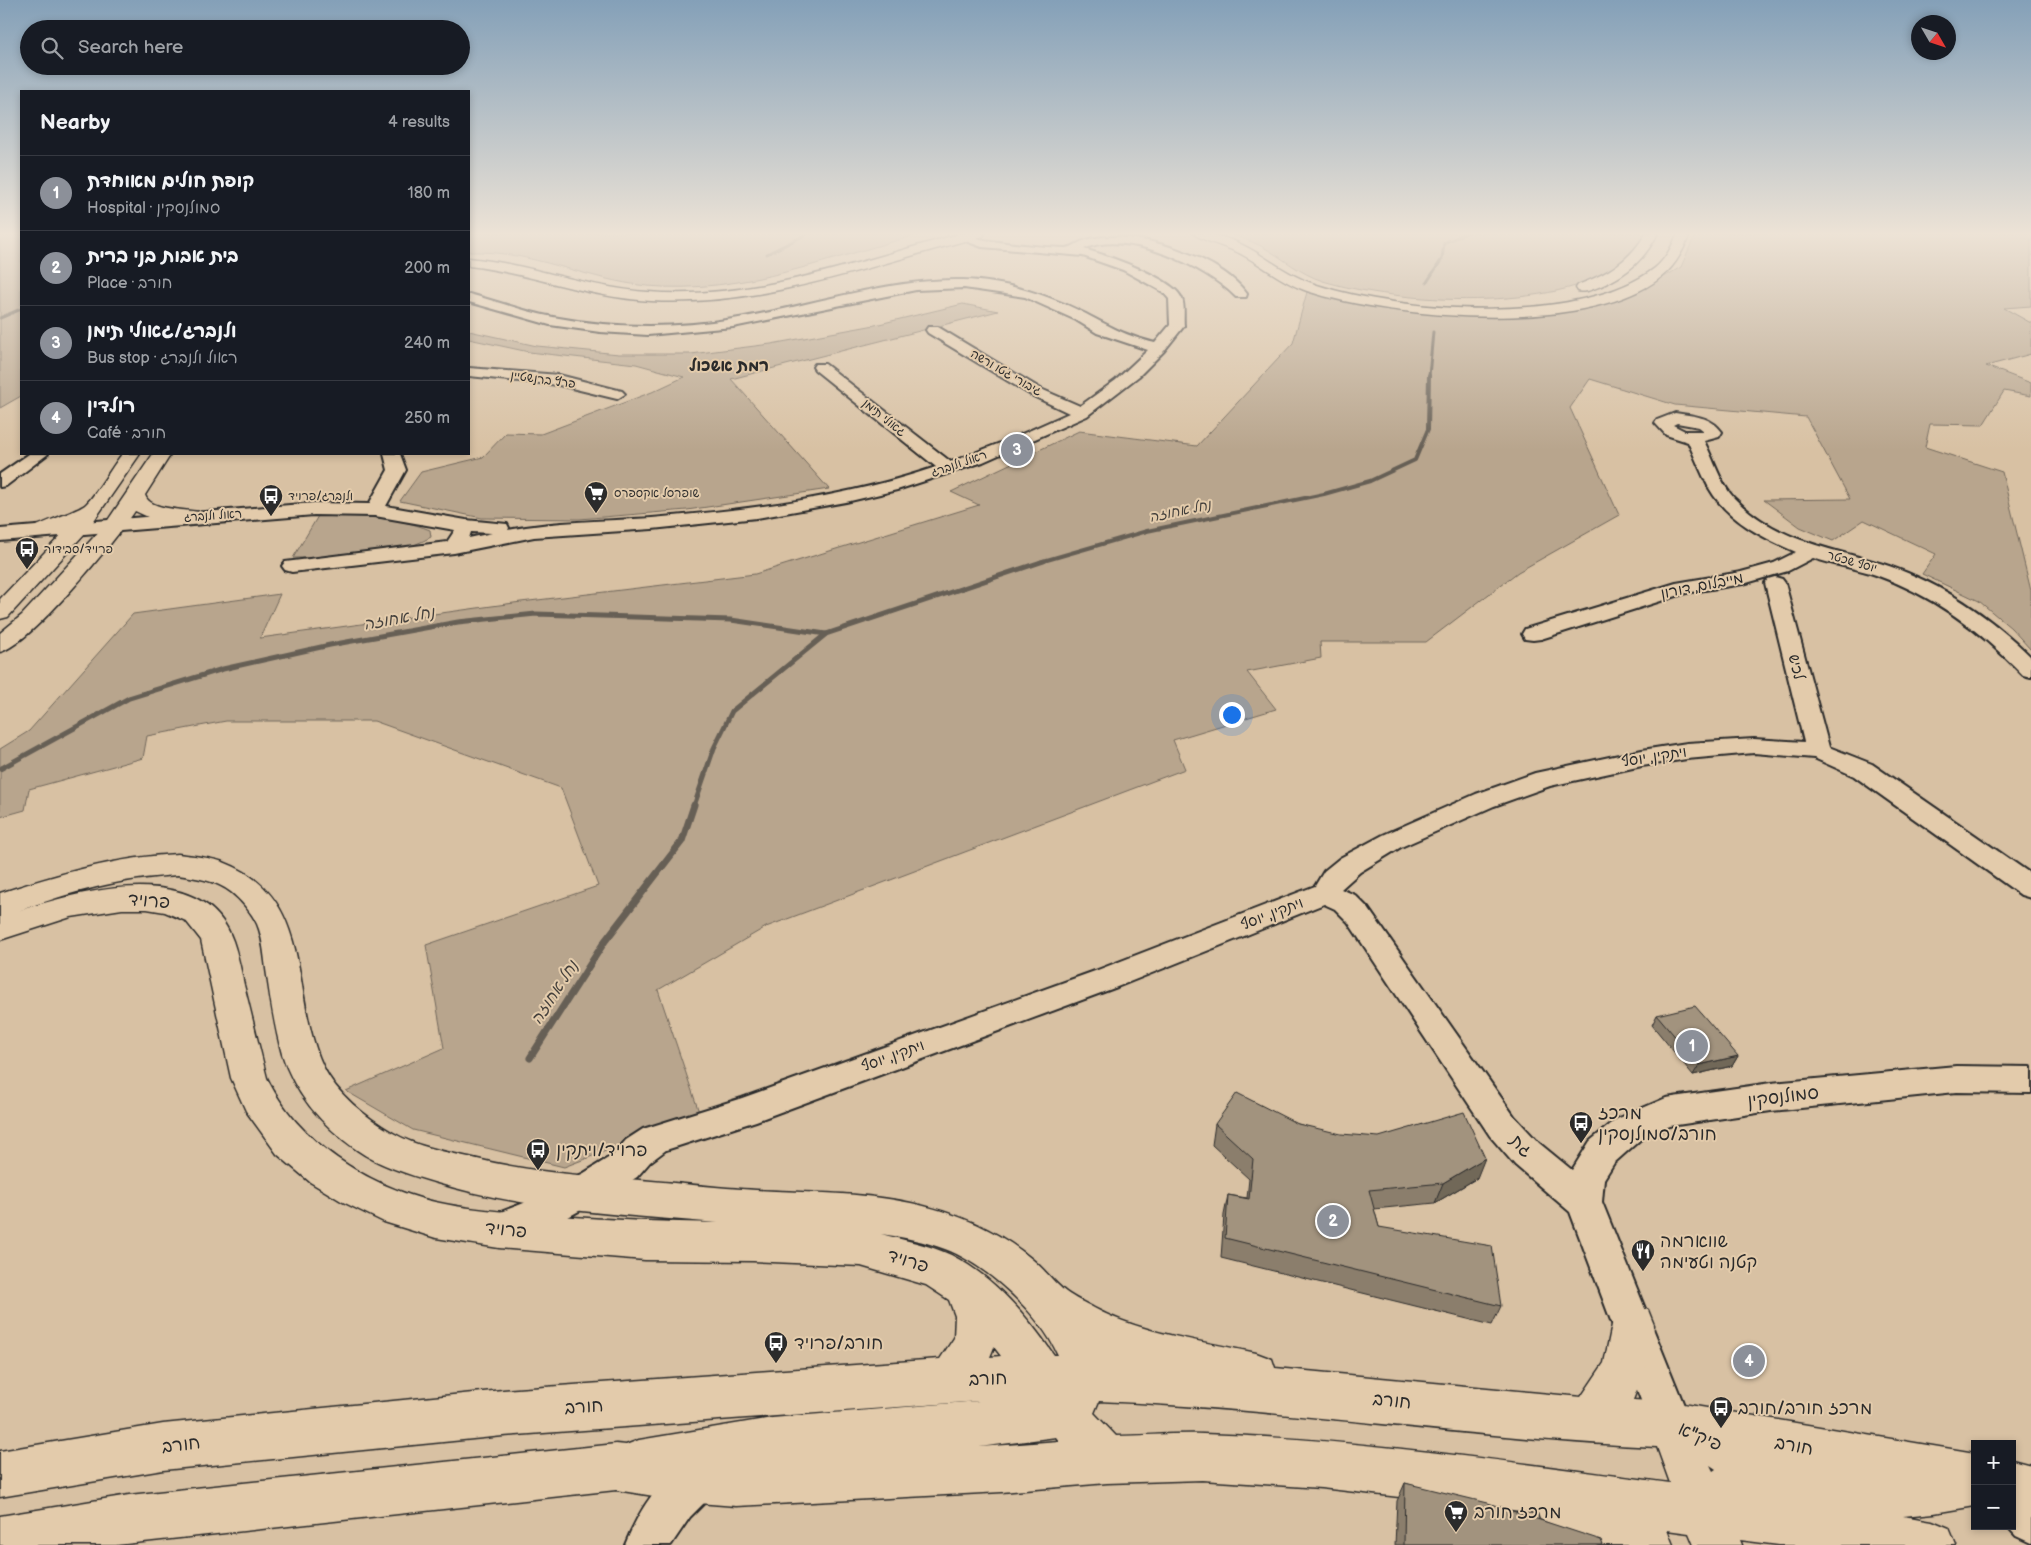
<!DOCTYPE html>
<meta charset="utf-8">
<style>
:root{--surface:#171b24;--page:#20242c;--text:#f1f3f6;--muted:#9ea1a6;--line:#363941;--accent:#8c9099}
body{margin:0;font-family:"Balsamiq Sans","Playpen Sans Hebrew",sans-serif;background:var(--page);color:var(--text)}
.controls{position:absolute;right:15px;bottom:15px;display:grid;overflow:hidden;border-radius:0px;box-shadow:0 2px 8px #0003}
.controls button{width:45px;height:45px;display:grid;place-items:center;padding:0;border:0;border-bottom:1px solid var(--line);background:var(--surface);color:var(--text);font:25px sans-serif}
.compass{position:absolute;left:1911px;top:15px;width:45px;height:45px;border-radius:50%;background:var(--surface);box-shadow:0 2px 8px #0003;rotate:129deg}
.you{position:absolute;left:1231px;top:714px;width:18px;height:18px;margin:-12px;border:4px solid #fff;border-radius:50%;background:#1a73e8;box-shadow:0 0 0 8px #1a73e833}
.badge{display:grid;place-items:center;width:32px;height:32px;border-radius:50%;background:var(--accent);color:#fff;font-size:16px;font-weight:700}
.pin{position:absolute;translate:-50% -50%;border:2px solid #fff;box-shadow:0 1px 5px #0006}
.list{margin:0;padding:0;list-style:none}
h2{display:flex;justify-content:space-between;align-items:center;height:65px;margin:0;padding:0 20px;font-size:21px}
h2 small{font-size:16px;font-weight:400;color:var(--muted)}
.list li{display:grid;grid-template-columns:32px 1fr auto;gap:15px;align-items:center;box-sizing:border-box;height:75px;padding:0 20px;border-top:1px solid var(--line)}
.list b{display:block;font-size:19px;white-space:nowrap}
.list p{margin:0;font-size:16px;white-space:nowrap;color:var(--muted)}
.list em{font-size:16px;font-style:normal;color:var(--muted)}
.icon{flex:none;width:28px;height:28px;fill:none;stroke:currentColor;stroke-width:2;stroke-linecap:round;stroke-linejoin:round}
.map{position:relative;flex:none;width:2031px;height:1545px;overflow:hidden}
.search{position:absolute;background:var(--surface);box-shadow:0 2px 8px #0003;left:20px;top:20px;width:450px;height:55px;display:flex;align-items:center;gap:12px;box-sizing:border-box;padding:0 18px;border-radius:28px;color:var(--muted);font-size:19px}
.panel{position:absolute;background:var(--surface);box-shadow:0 2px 8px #0003;left:20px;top:90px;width:450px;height:365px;border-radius:0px}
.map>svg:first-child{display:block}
.green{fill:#b8a58d;stroke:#72685c}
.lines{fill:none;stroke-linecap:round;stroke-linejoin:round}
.stream-far3{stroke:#665f55;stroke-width:3}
.stream-far2{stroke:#665f55;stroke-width:4}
.stream-far1{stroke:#665f55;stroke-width:5}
.stream{stroke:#665f55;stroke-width:7}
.minor-casing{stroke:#2b2b2b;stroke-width:4}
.major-casing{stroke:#2b2b2b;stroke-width:3}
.minor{fill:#e3cbab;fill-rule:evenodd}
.major{fill:#e3cbab;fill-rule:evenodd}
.wall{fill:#8b7e6c;stroke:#2b2b2b}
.shaded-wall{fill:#716758;stroke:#2b2b2b}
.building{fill:#a2937e;stroke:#2b2b2b}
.labels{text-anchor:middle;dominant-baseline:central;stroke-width:4;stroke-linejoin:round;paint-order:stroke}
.far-street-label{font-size:12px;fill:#2b2b2b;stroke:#e3cbab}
.far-poi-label{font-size:12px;fill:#2b2b2b;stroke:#e3cbab;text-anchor:start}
.far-water-label{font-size:14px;font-style:italic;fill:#44403c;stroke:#e3cbab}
.street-label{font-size:15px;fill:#2b2b2b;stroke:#e3cbab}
.far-district-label{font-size:16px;font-weight:bold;fill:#2b2b2b;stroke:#e3cbab}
.water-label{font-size:16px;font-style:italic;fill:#44403c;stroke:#e3cbab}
.near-street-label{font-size:18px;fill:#2b2b2b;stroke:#e3cbab}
.near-poi-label{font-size:18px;fill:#2b2b2b;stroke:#e3cbab;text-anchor:start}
</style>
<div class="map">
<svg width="2031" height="1545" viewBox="0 0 2031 1545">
<rect width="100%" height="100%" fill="#d8c1a3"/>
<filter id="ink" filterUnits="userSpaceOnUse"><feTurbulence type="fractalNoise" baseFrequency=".02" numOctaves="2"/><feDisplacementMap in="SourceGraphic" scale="10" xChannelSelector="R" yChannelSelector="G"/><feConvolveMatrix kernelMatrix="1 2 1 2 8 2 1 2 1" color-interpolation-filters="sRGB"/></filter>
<g filter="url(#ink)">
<g class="green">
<polygon points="0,233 21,233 21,396 0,408"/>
<path d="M 469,233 L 925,233 C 833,256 744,295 647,286 C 586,280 531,250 469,252 Z"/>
<path d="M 1229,233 L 1644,233 C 1638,242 1631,257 1622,264 C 1556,313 1399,304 1323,281 C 1300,274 1282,257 1261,246 C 1251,241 1240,238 1229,233 Z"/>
<polygon points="1696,233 2031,233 2031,306 2004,308 2031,323 2031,354 1986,366 2031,383 2031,396 2004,391 1983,425 1930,424 1925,447 2002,472 2031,591 2031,650 2011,628 1979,601 1922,574 1936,554 1864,520 1833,541 1800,527 1764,500 1850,499 1806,417 1675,405 1590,379 1570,408 1619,515 1518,572 1426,642 1320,642 1321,658 1247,672 1276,709 1173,740 1185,769 766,927 658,990 700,1115 564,1167 413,1130 346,1091 444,1048 426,945 598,886 561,788 374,721 226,721 147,736 143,758 29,789 25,810 0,817 0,749 29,731 133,614 280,594 260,638 521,602 755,574 979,505 951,492 1079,431 1197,446 1293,343 1307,292 1351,302 1410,312 1494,315 1599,305 1642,290 1681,267"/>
<polygon points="963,304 998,311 731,379 829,489 687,510 579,519 482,518 400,501 421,472 483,457 506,433 541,434 652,392 684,377 636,364 529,352 469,339 469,331 537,346 619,354 691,354 771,344 875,325"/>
<path d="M 318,516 C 355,516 395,516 430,530 L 431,537 C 390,560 338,557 293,558 Z"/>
</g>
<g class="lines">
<g class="stream-far3">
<polyline points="767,254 809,233"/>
<polyline points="1427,282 1442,259 1444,243 1466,233"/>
<polyline points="0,318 21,309"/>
<polyline points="1429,376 1433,332"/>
</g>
<polyline class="stream-far2" points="1040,562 1147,531 1324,494 1370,481 1415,460 1428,429 1429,375"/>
<g class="stream-far1">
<polyline points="0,769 129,698 223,669 330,645 458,622 536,614 731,620 826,634"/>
<polyline points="694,806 714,748 732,711 826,634 1044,561"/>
</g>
<polyline class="stream" points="530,1058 605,941 682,841 694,805"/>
<g class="minor-casing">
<g id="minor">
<path d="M 956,233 C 968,233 974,238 985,240 C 1011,244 1039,247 1065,248 C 1072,248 1077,243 1083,241 C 1091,238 1101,237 1110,237 C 1151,236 1222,259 1247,294 L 1246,297 L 1236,297 C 1205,266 1127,229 1084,249 C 1105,255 1175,278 1182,299 C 1185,306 1183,318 1184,326 L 1164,351 L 1139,376 L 1087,416 L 983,462 L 897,490 L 846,502 L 757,518 L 652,529 L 534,537 L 454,553 L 292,572 L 285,570 L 282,566 L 285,562 L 447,542 L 455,530 L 375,516 L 314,515 L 0,541 L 0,529 L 314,503 L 369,504 L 388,470 L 384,454 L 400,454 L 406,470 L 386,506 L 466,520 L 507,524 L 509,528 L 508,530 C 556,521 604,521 652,518 C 747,510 845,498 936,467 L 815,370 L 813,367 L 815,364 L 825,364 L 951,462 L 1013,438 L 1069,413 L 1031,395 L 928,333 L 926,330 L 928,327 L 938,327 L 1041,389 L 1080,406 L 1116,380 L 1148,350 L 1097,333 L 1076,320 L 1025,297 L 964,288 L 916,290 L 733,327 L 648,335 L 600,332 L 550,325 L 469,302 L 469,294 C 497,301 524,312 553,317 C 612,328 673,329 733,319 C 807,307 888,278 963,280 C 1005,281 1048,295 1086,314 C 1111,327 1126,336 1155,343 L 1170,325 L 1169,299 L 1163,292 L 1123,270 L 1083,256 L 982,247 L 960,239 ZM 471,532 L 492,533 L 469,538 Z"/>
<polygon points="469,368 559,375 622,391 625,394 617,399 559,385 469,376"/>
<path d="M 1675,413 C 1693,416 1711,416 1722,432 L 1719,437 L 1704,441 C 1714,460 1720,483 1734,498 C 1778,543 1834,548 1889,566 C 1942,584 1991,617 2031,657 L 2031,677 L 2023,675 C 1981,631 1933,595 1876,575 C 1856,568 1834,565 1813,558 L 1788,571 L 1743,584 L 1686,593 L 1541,639 L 1533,640 L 1525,639 L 1522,634 L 1525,629 L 1676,583 L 1741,572 L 1774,563 L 1796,552 C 1763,538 1727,520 1709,488 C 1701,473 1695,457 1688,442 L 1666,435 L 1655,423 L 1657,420 ZM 1677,423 L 1699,427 L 1704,431 L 1685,431 L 1673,425 Z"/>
<polygon points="29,454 48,454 6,486 0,487 0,474"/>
<polygon points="1775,577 1782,579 1785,583 1829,747 1872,764 2031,874 2031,898 2021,895 1854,776 1814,758 1754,753 1687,759 1642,766 1550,786 1494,806 1401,847 1360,872 1341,889 1355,895 1368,908 1514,1116 1539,1143 1572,1170 1590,1141 1617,1119 1666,1098 1771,1083 1956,1066 2031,1067 2031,1093 1956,1092 1771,1111 1670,1126 1641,1139 1614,1163 1604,1179 1602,1202 1692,1425 1686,1440 1671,1446 1656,1440 1570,1212 1515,1165 1490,1136 1348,922 1335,909 1324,904 1117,987 756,1121 666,1150 650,1162 637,1177 608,1195 550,1227 506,1244 493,1239 488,1227 493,1215 524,1203 584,1173 613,1155 626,1140 643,1129 742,1098 1095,971 1315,886 1324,871 1340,858 1383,835 1476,794 1535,773 1642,750 1687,743 1754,739 1804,742 1765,583 1768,579"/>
<path d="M 698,1458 L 713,1464 L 719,1479 L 713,1494 L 690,1517 L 671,1545 L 625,1545 C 639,1510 661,1473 698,1458 Z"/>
<polygon points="2012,1477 2027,1484 2031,1488 2031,1543 2016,1536 2007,1526 2012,1526"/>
</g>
</g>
<g class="major-casing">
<g id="major">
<path d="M 963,233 L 985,233 L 983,236 C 874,264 765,307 651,301 C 589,298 530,273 469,266 L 469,258 C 530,264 587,288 648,292 C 755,301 861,260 963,233 Z"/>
<path d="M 1193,233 C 1247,233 1270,270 1317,285 C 1403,313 1580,326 1655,268 C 1666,259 1672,246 1678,233 L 1690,233 C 1685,247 1678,261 1667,272 C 1597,338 1392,319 1307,291 C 1283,283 1264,266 1241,254 C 1229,247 1201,241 1193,233 Z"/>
<path d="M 1646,233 L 1658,233 C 1645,259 1627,275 1601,286 C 1593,289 1586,293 1578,291 L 1576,288 L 1578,285 C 1607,274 1630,261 1646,233 Z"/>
<path d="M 122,454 L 140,454 L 86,532 L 8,617 L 0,619 L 0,599 L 66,530 L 40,537 L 33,535 L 30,531 C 35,524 74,513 85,505 C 93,499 114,464 122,454 Z"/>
<path d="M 153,454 L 171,454 L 145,495 C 149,511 189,509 204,513 L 207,517 L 204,521 L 197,523 L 148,517 L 135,511 C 116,540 30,645 0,652 L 0,633 L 22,615 L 104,526 Z"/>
<path d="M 178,854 C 192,856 209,857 223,862 C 316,897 289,993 323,1066 C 336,1094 367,1118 393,1133 C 417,1147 446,1152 473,1158 C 528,1172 584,1176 640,1180 C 679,1183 717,1188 756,1190 C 808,1193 860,1192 911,1203 C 957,1213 998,1230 1033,1260 C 1045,1270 1054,1283 1066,1292 C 1074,1298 1085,1303 1094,1308 C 1142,1334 1203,1341 1256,1353 L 1272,1359 L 1275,1368 L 1581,1397 L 1604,1363 L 1612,1325 L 1618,1310 L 1633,1304 L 1648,1310 L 1654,1325 L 1651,1353 L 1633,1400 L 1671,1402 L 1975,1453 L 1975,1506 L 1934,1513 L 1903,1516 L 1932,1521 L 1949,1528 L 1956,1545 L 1779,1545 L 1740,1540 L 1742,1545 L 1694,1545 L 1689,1533 L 1667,1530 L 1673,1545 L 1600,1545 L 1540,1519 L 1538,1513 L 1321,1488 L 1202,1480 L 1107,1483 L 1002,1492 L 736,1506 L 698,1503 L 616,1490 L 116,1545 L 0,1545 L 0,1516 L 129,1495 L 616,1444 L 626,1445 L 639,1440 L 772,1418 L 979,1401 L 503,1436 L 163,1470 L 0,1497 L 0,1451 L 163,1424 L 503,1390 L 940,1359 L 954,1338 L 955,1316 L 949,1300 L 926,1285 L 861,1266 L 753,1261 L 645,1260 L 499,1248 L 436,1238 L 384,1222 L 343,1202 L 310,1182 L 277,1154 L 246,1111 L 231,1078 L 201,940 L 186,921 L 165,912 L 147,909 L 122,909 L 71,917 L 0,940 L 0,916 L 2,916 L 0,916 L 0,893 C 59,874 116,857 178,854 ZM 178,875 C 196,878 216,880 231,892 C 240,899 252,913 257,924 C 263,938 264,954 266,969 C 270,997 274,1026 282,1054 C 295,1095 323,1126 357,1150 C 380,1166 408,1174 434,1182 C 526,1210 622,1215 718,1223 C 665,1222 612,1220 559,1216 C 518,1213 476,1211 435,1202 C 368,1186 297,1142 267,1078 C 259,1047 252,1016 244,985 C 241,971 238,955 233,941 C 203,857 79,891 18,911 C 71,892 121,878 178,875 ZM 881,1234 C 903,1237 924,1241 945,1249 C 986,1264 1041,1315 1058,1355 L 1054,1355 C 1028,1317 993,1276 951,1255 C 929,1245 904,1240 881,1234 ZM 994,1347 L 1001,1356 L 990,1357 ZM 1099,1401 C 1285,1409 1470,1438 1657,1447 L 1670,1483 C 1515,1463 1359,1439 1203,1434 C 1174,1433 1145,1436 1116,1436 L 1094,1413 ZM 1056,1437 L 1059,1441 L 979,1447 ZM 1710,1465 L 1716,1469 L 1713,1471 Z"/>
<polygon points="2012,1460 2031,1465 2031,1513 2012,1508"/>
</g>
</g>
<use href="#minor" class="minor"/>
<use href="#major" class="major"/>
</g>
<g class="wall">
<polygon points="1657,1015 1738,1056 1732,1066 1693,1075 1652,1025"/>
<polygon points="1215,1124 1298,1124 1477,1178 1435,1203 1374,1209 1379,1227 1501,1306 1492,1325 1221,1258 1224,1215 1228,1195 1247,1198 1249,1179 1212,1145"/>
<polygon points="1405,1483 1603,1545 1395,1545 1397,1501"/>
</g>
<g class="shaded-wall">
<polygon points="1738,1056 1732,1066 1693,1075 1699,1065"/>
<polygon points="1485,1158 1477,1178 1435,1203 1443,1183"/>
</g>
<g class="building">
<polygon points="1695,1006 1738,1056 1699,1065 1657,1015"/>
<polygon points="1237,1093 1298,1124 1341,1134 1379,1137 1464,1112 1485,1158 1443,1183 1369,1190 1379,1227 1492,1246 1501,1306 1225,1238 1228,1195 1249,1199 1253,1159 1215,1124"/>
<polygon points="1405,1483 1488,1503 1601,1540 1603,1545 1404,1545"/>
</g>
</g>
<linearGradient id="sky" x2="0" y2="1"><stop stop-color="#84a0b8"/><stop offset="0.52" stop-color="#ede3d6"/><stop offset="1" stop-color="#ede3d6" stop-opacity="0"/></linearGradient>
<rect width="2031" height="450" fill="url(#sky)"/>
<defs>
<g id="supermarket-pin" transform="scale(1.25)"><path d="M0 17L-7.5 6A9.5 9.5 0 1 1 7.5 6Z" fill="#2b2b2b" stroke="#e3cbab"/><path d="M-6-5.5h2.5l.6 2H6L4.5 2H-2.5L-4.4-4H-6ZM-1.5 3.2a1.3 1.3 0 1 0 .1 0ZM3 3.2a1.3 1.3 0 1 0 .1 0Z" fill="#fff"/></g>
<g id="bus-pin" transform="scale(1.25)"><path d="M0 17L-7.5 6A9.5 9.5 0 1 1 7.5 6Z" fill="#2b2b2b" stroke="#e3cbab"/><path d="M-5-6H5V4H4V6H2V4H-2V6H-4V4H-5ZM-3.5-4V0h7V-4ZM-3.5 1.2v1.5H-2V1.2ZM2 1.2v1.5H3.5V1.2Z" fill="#fff"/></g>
<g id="restaurant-pin" transform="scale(1.25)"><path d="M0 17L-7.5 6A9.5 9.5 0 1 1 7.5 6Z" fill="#2b2b2b" stroke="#e3cbab"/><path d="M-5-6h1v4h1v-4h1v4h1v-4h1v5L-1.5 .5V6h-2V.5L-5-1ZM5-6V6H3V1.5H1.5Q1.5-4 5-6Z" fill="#fff"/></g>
</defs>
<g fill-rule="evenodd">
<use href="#supermarket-pin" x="596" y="493"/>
<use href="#bus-pin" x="271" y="496"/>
<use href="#bus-pin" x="27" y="549"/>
<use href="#bus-pin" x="1581" y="1123"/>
<use href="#bus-pin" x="538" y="1150"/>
<use href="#restaurant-pin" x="1643" y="1251"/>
<use href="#bus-pin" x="776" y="1343"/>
<use href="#bus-pin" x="1721" y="1408"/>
<use href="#supermarket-pin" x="1456" y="1512"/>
</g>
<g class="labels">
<g class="far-street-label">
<text transform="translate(1006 373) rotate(30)">גיבורי גטו ורשה</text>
<text transform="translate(543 380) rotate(8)">פרץ ברנשטיין</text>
<text transform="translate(884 418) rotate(39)">גאולי תימן</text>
<text transform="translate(959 464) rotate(-19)">ראול ולנברג</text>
<text transform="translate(213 516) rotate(-4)">ראול ולנברג</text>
<text transform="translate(1852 562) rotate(16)">יוסף שכטר</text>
</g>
<g class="far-poi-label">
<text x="614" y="493">שופרסל אקספרס</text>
<text x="288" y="496">ולנברג/פרויד</text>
<text x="44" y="549">פרויד/סבידור</text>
</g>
<g class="far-water-label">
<text transform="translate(1180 511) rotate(-12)">נחל אחוזה</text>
</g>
<g class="street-label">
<text transform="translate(1702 586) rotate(-11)">מייבלום, דורון</text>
<text transform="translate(1796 667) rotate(76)">לכיש</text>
<text transform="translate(1654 757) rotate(-9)">ויתקין, יוסף</text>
<text transform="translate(1272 914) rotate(-21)">ויתקין, יוסף</text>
<text transform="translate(893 1056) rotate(-20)">ויתקין, יוסף</text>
</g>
<g class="far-district-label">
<text x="729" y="366">רמת אשכול</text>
</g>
<g class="water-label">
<text transform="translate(399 619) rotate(-10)">נחל אחוזה</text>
<text transform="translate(555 993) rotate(-57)">נחל אחוזה</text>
</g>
<g class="near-street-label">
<text transform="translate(149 901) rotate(5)">פרויד</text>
<text transform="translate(1783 1097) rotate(-7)">סמולנסקין</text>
<text transform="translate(1521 1146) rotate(46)">גת</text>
<text transform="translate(506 1230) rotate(6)">פרויד</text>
<text transform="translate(908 1261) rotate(17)">פרויד</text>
<text transform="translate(988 1379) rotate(-2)">חורב</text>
<text transform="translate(1392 1401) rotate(6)">חורב</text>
<text transform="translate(584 1407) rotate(-4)">חורב</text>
<text transform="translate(1700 1437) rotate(23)">פיק"א</text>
<text transform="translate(181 1445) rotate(-7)">חורב</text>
<text transform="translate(1794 1446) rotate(10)">חורב</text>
</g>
<g class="near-poi-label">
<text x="1598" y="1113">מרכז<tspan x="1598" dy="21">חורב/סמולנסקין</tspan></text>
<text x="556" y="1150">פרויד/ויתקין</text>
<text x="1660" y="1241">שווארמה<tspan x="1660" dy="21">קטנה וטעימה</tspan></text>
<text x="794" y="1343">חורב/פרויד</text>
<text x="1738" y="1408">מרכז חורב/חורב</text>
<text x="1474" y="1512">מרכז חורב</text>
</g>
</g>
</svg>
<div class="controls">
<button>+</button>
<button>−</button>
</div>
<svg class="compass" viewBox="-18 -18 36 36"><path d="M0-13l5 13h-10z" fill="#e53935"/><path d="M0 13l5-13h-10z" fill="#9ea1a6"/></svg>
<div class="you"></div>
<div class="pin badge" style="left:1692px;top:1046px">1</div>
<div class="pin badge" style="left:1333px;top:1221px">2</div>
<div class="pin badge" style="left:1017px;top:450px">3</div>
<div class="pin badge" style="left:1749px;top:1361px">4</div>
<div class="search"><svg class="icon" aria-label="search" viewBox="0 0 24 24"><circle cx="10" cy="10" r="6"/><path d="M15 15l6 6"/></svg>Search here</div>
<section class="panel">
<h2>Nearby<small>4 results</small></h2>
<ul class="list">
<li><span class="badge">1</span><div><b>קופת חולים מאוחדת</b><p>Hospital · סמולנסקין</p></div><em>180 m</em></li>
<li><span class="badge">2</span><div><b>בית אבות בני ברית</b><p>Place · חורב</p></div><em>200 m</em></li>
<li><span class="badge">3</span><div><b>ולנברג/גאולי תימן</b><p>Bus stop · ראול ולנברג</p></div><em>240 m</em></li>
<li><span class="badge">4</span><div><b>רולדין</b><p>Café · חורב</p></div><em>250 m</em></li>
</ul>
</section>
</div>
